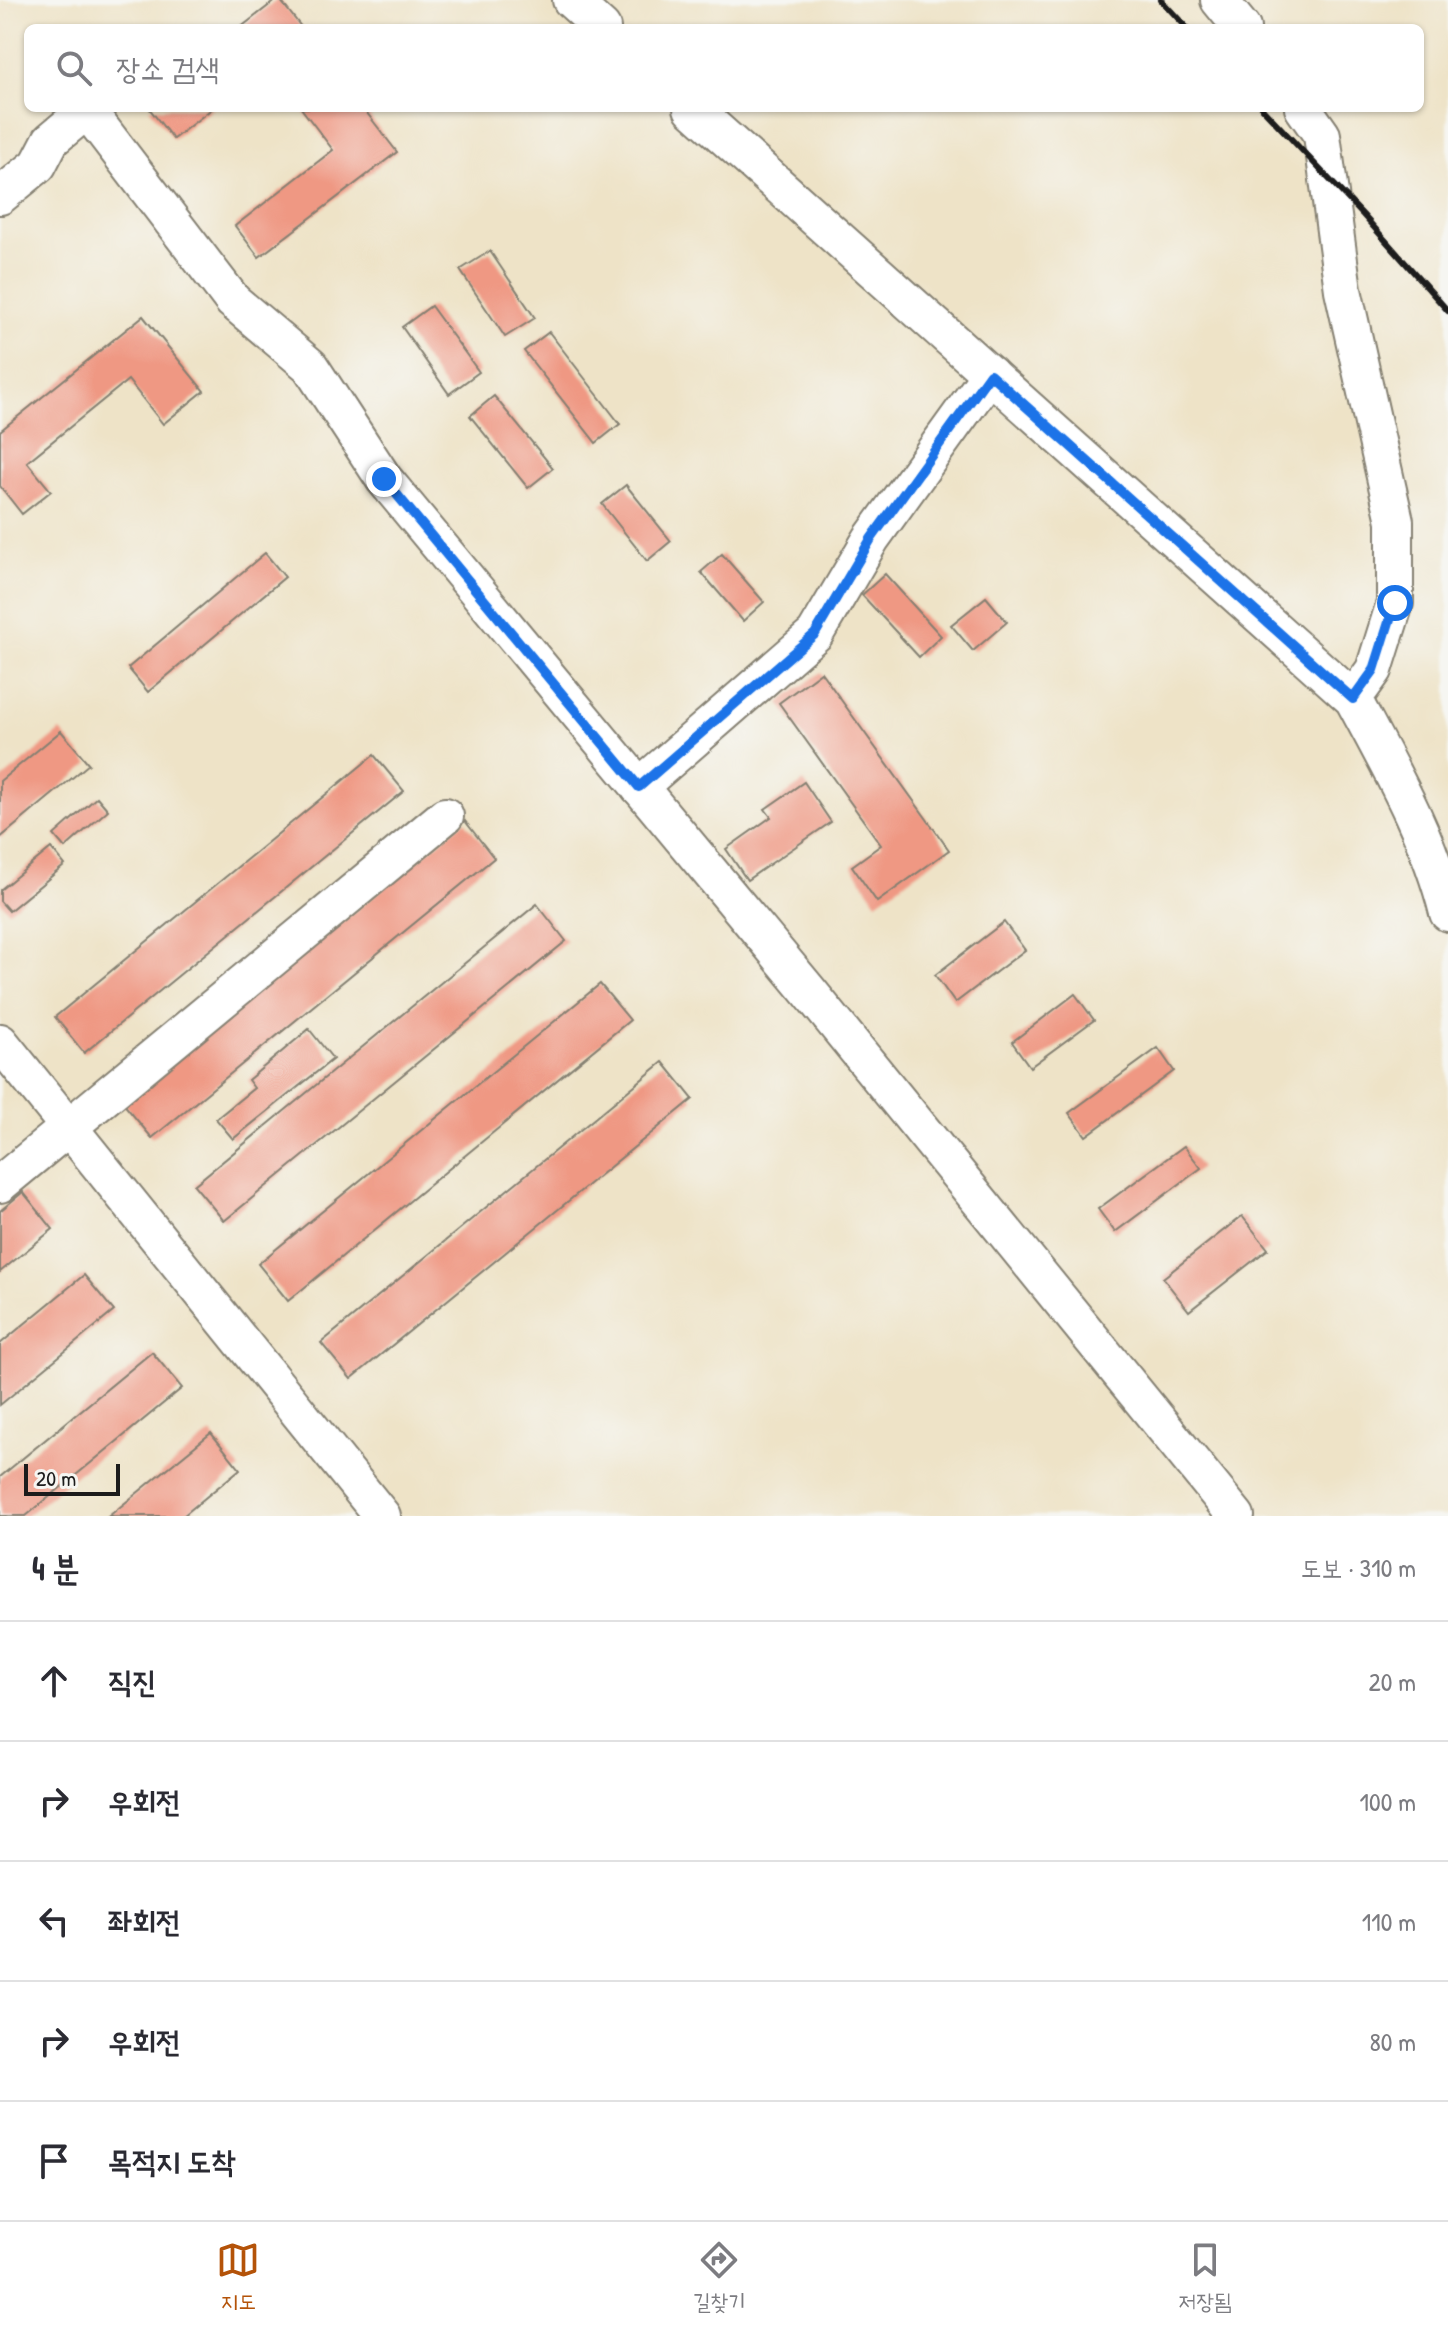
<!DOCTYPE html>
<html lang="ko">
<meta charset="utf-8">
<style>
:root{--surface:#fff;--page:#f7f7f7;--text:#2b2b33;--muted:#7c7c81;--line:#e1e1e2;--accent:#b45309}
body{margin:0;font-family:"Patrick Hand","Poor Story",sans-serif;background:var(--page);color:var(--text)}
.scale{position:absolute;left:24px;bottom:20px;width:96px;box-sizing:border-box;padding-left:8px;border:4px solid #1c1c1c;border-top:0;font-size:22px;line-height:28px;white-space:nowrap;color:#1c1c1c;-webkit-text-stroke:6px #f6f6f2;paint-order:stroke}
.stop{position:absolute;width:24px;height:24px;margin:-18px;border:6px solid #1a73e8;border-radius:50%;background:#fff}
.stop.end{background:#1a73e8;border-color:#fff;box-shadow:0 2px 8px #0008}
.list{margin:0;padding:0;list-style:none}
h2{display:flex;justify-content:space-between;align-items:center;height:104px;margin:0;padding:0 32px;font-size:34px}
h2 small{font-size:26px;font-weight:400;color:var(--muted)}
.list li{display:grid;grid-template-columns:52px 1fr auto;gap:24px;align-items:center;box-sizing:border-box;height:120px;padding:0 32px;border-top:2px solid var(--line)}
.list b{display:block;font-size:30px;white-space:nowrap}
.list em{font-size:26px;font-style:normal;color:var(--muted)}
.icon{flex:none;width:44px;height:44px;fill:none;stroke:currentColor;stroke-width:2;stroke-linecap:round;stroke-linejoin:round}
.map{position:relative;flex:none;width:1448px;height:1516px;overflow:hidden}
.search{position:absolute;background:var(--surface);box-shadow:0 2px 6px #0004;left:24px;right:24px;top:24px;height:88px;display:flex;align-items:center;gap:20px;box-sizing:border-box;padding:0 28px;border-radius:12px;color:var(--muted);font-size:30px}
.sheet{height:704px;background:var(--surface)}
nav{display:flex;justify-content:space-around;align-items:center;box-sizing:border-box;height:112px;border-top:2px solid var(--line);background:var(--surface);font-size:22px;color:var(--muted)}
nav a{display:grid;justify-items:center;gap:4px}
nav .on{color:var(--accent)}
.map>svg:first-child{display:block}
.building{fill:#ef9883}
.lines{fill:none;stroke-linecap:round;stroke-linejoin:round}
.minor-casing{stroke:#858072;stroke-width:40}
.minor{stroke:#fff;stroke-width:36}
.rail{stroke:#1c1c1c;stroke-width:6}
.route{stroke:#1a73e8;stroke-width:10}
</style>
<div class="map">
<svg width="1448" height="1516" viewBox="0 0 1448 1516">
<rect width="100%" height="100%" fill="#f6f6f2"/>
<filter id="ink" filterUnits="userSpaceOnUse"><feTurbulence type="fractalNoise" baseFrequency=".0125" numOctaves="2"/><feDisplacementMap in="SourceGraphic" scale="16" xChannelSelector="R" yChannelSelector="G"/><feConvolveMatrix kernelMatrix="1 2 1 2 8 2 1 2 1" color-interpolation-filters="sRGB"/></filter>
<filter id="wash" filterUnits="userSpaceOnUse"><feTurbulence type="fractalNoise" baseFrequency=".006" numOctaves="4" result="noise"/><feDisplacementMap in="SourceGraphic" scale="32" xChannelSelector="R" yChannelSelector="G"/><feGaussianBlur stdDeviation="1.8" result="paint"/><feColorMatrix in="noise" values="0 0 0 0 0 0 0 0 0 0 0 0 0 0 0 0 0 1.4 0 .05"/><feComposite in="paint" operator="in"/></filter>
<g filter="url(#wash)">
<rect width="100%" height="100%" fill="#eee3c7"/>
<g id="blocks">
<g class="building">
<polygon points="276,0 280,0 302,28 240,28"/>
<polygon points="149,108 213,108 173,139"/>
<polygon points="301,108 363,108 397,152 259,257 235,226 333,150"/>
<polygon points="490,251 535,318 505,337 460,270"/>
<polygon points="431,306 479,372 449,394 402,327"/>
<polygon points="143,316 204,391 163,424 128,380 27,462 51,491 22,514 0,486 0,431"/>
<polygon points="549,332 620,424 596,443 524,351"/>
<polygon points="494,396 553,468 528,488 470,416"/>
<polygon points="626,485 671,541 647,561 602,504"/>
<polygon points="265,553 285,577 148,692 128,668"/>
<polygon points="722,554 764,602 743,621 701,572"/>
<polygon points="885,574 941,636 919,657 862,595"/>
<polygon points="986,597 1007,622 973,651 951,625"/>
<polygon points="821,672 949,850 877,902 852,866 881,845 779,703"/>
<polygon points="61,731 89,764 0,838 0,781"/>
<polygon points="374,755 404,791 84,1053 55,1017"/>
<polygon points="804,782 831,822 747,880 726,849 771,817 765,809"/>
<polygon points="97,797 108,810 65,848 54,835"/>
<polygon points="465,821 494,858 152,1138 122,1102"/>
<polygon points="51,848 65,865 9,911 0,901 0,890"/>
<polygon points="537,904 566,941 224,1221 194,1185"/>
<polygon points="1004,922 1025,950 955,1003 935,975"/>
<polygon points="600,984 630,1020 288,1301 258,1264"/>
<polygon points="1075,994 1094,1020 1030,1067 1012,1042"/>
<polygon points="309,1029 333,1059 233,1139 216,1119 254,1088 248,1080"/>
<polygon points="1158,1048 1174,1071 1086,1136 1069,1113"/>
<polygon points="663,1062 693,1099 351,1379 321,1343"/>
<polygon points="1184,1146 1201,1168 1115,1232 1098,1209"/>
<polygon points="23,1192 53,1229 0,1272 0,1211"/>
<polygon points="1242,1216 1268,1249 1189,1311 1163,1278"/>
<polygon points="84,1275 114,1311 0,1405 0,1344"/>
<polygon points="152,1352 182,1388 26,1516 0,1516 0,1477"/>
<polygon points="211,1433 240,1469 183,1516 109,1516"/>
</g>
</g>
</g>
<g filter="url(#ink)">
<use href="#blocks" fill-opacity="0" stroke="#858072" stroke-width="2"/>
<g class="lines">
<g class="minor-casing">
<g id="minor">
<polyline points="571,0 602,28"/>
<polyline points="1219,0 1242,28"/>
<path d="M 692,108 L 1353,699 C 1390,768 1429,836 1448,913"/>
<polyline points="1303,108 1322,135 1343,290 1395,521 1395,603 1374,670 1353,699"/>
<polyline points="0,196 38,165 51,140 87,110 233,301 310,366 384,479 808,990 1236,1516"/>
<polyline points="639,787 815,634 871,539 990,374"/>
<polyline points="0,1042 382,1516"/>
<polyline points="0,1184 445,816"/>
</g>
</g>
<use href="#minor" class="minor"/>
<g class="rail">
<polyline points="1161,0 1187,28"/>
<polyline points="1262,108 1363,215 1448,311"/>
</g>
</g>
</g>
<g class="lines" filter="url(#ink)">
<polyline class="route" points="384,479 639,787 815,634 871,539 990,374 1353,699 1374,670 1395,603"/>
</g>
</svg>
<div class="scale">20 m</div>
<div class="stop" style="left:1395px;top:603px"></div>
<div class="stop end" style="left:384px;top:479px"></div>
<div class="search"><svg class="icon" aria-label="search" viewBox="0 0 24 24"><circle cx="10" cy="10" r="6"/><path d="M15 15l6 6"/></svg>장소 검색</div>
</div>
<section class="sheet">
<h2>4 분<small>도보 · 310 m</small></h2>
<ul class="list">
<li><svg class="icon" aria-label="ahead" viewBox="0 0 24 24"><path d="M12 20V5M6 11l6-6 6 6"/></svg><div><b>직진</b></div><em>20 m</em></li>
<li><svg class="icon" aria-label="right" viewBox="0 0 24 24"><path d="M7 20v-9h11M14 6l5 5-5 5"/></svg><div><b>우회전</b></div><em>100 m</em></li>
<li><svg class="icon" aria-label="left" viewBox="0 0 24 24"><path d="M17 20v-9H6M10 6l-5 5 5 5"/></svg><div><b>좌회전</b></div><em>110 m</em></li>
<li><svg class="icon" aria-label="right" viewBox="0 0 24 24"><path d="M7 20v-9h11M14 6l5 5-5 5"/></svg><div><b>우회전</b></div><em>80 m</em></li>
<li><svg class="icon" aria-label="arrive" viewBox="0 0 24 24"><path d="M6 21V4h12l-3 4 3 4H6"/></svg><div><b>목적지 도착</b></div></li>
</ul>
</section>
<nav>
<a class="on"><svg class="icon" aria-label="map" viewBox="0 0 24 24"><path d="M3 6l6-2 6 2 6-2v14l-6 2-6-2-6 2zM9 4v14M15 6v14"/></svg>지도</a>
<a><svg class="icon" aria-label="directions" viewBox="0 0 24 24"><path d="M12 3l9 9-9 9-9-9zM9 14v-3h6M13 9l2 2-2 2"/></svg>길찾기</a>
<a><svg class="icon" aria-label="saved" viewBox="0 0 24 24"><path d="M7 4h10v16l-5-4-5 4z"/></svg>저장됨</a>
</nav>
